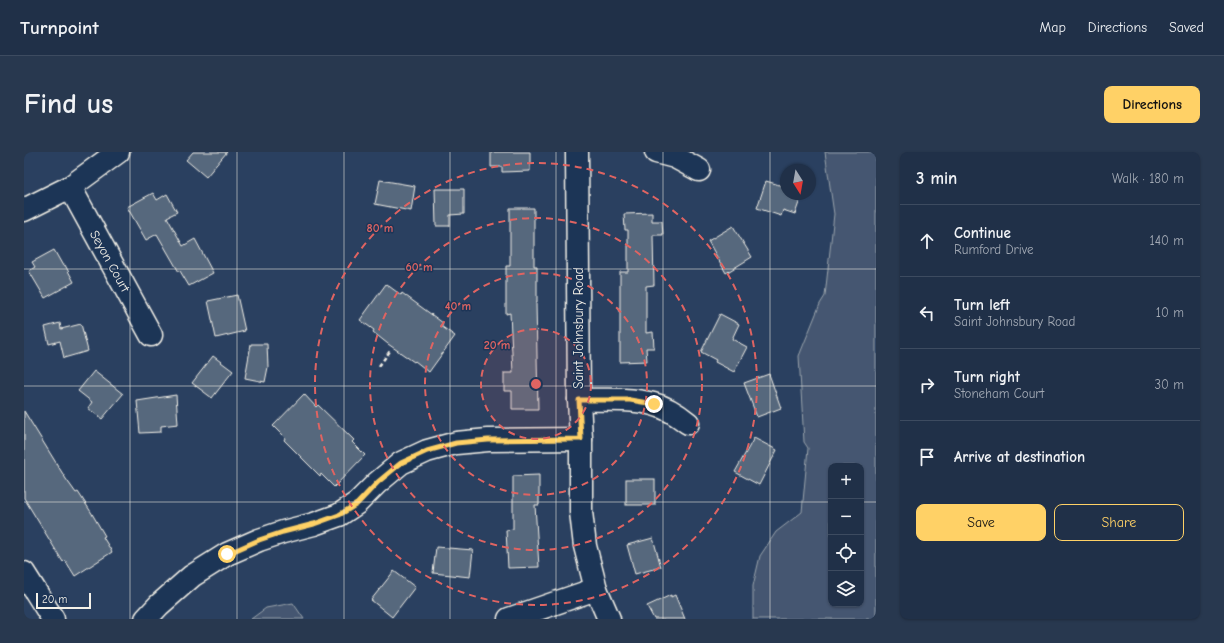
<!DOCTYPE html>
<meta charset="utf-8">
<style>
:root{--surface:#203048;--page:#28384f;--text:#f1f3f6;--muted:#a2a9b4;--line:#3d4b60;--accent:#ffd166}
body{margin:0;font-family:"Comic Neue",sans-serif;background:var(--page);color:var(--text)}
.controls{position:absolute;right:12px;bottom:12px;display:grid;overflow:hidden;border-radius:8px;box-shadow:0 1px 3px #0004}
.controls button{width:36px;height:36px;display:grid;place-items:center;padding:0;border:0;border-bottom:1px solid var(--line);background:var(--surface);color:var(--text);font:20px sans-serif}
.compass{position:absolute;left:756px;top:12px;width:36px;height:36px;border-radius:50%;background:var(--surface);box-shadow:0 1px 3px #0004;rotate:169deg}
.scale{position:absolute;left:12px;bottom:10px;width:55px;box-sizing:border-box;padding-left:4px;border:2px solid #f4f1e8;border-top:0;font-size:11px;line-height:14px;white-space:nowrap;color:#f4f1e8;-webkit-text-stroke:3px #1d3557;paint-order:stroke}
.stop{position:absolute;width:12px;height:12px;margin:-9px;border:3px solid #ffd166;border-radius:50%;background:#fff}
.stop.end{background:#ffd166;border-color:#fff;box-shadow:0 1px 4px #0008}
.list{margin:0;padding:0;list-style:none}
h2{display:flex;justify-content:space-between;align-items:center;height:52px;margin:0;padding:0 16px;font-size:17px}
h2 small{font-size:13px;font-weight:400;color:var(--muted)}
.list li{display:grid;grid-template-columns:26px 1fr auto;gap:12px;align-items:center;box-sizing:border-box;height:72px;padding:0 16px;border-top:1px solid var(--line)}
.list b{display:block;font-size:15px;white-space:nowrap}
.list p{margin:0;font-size:13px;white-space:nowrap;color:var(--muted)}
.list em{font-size:13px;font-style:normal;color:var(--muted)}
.actions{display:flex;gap:8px;padding:12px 16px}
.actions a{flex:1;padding:9px 0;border:1px solid var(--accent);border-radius:8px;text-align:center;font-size:14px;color:var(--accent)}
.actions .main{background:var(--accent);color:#111}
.icon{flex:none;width:22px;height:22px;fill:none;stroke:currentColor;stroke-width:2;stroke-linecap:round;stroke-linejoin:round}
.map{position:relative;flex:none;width:852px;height:467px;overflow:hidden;border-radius:8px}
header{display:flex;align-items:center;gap:24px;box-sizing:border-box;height:56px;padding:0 20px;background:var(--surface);border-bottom:1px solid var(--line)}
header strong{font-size:19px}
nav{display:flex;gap:22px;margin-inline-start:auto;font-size:14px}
.intro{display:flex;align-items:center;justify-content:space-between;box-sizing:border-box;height:96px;padding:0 24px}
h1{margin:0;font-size:28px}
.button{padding:10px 18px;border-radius:8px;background:var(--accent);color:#111;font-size:14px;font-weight:700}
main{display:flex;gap:24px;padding:0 24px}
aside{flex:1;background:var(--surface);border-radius:8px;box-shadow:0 1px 3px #0004}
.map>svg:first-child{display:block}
.green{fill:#445771;stroke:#9ca4ac;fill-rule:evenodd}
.building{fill:#56677d;stroke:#f4f1e8}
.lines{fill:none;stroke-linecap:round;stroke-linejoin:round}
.minor-casing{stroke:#f4f1e8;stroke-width:25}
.path{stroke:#f4f1e8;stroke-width:2.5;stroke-dasharray:4 3;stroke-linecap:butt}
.minor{stroke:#1d3557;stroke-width:22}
.route{stroke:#ffd166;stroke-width:5}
.grid{fill:none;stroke:#f4f1e8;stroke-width:1;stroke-opacity:0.55}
.ring{fill:none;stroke:#df6462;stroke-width:2;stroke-dasharray:7 5}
.labels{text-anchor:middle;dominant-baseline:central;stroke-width:3;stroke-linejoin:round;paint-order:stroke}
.street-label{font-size:13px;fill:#f4f1e8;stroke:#1d3557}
.centre{fill:#df6462;stroke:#1d3557;stroke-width:2}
.ring-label{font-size:12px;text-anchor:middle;font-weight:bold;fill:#df6462;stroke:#1d3557;stroke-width:3;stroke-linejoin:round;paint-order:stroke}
</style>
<header>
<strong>Turnpoint</strong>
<nav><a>Map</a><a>Directions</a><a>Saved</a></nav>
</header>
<div class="intro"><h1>Find us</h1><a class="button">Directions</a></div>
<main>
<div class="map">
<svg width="852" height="467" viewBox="0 0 852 467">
<rect width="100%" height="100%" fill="#2a4060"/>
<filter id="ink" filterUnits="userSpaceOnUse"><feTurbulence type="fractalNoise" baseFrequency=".025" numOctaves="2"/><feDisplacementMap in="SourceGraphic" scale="8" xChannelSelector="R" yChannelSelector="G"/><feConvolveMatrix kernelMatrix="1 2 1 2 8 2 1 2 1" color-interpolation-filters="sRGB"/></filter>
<g filter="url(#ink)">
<g class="green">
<path d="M 801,0 L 852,0 L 852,467 L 729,467 L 729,434 L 736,404 L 752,380 L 778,360 L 784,296 L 780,290 L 775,204 L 796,152 L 801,144 L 810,62 ZM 807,314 L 837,314 L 837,452 L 807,452 Z"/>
<polygon points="269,451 280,467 227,467 242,456"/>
</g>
<g class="building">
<polygon points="169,0 203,0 182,25 162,8"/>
<polygon points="467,0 506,0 506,19 478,20 478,15 467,15"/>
<polygon points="356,28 391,34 387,59 351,52"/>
<polygon points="742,29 762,35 762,42 778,42 771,62 759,58 757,64 733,56"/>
<polygon points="411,37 440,37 440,62 426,63 426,74 412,74"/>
<polygon points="129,41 133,48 143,42 153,60 143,65 159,94 171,87 189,121 165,134 156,119 155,120 133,82 122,88 103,55"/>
<polygon points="486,56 510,56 510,114 513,114 513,151 512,151 514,257 488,257 488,239 480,239 480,221 489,221 486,161 482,162 482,114 486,114"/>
<polygon points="628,61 628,69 638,69 639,83 629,83 630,133 622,134 622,181 629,180 630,196 622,196 623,209 596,210 596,120 604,120 604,78 601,78 600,62"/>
<polygon points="709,74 728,105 702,121 684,89"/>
<polygon points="30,98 39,114 41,113 50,130 21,146 5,119 11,115 8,110"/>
<polygon points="362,132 377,143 378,141 419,171 417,174 431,184 405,220 391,209 390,210 364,192 349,180 350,178 336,168"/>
<polygon points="213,143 221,179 192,186 184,149"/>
<polygon points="696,162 715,172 708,187 723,195 710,220 691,210 692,208 677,200"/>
<polygon points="36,171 37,177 57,172 64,199 40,206 36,189 25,192 21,175"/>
<polygon points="227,192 243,192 244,215 241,230 221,226"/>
<polygon points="189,204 209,219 188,246 168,231"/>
<polygon points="70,219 99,242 78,267 64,256 68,250 54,239"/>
<polygon points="745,222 757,256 733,265 720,231"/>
<polygon points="280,242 292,255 294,253 330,288 328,290 341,303 310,335 297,322 296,324 260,288 261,286 249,274"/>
<polygon points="152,243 154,272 137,274 137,280 116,281 113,249"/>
<polygon points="0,259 42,327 52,341 54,340 67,360 81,384 79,385 88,400 51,424 41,408 39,410 0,346"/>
<polygon points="730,286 753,298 735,333 711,320"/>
<polygon points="515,323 515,353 511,353 515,415 484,416 482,378 489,377 489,324"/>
<rect x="602" y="327" width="29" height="26"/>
<polygon points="629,386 637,415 611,422 603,393"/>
<polygon points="412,395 449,398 446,425 409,421"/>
<polygon points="370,419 391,435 368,465 347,448"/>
<polygon points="647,443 647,445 651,443 661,467 630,467 623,454"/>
</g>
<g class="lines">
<g class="minor-casing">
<g id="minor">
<polyline points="553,0 555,248 557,287 557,360 561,394 572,437 585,467"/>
<polyline points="632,0 651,5 675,18"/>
<polyline points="46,35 127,183"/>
<polyline points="0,58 46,35 94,0"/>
<path d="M 555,248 C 579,248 605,246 629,252 C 642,255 654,263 664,271"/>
<polyline points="0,421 29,467"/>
<polyline points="122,467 135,453 168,424 203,402 235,388 259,380 290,372 315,363 333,351 353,331 377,311 403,299 432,291 464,288 557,287"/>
<polyline points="485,467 572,437"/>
</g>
</g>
<polyline class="path" points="355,214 366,199"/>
<use href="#minor" class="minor"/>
</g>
</g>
<g class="lines" filter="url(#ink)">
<polyline class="route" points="203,402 235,388 259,380 290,372 315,363 333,352 354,330 377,311 403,299 432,291 464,288 557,287 555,248 606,248 630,252"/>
</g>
<path class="grid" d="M 106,0 L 106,467M 213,0 L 213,467M 320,0 L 320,467M 426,0 L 426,467M 532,0 L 532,467M 639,0 L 639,467M 746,0 L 746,467M 0,117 L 852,117M 0,234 L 852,234M 0,350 L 807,350M 837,350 L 852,350"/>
<circle cx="512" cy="232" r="55" fill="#df6462" fill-opacity=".12"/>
<g class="ring">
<circle cx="512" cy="232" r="55"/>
<circle cx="512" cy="232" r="111"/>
<circle cx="512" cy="232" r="166"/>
<circle cx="512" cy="232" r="221"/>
</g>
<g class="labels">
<g class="street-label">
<text transform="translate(86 109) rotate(61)">Seyon Court</text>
<text transform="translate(554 176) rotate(-90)">Saint Johnsbury Road</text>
</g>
</g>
<circle cx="512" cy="232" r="6" class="centre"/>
<g class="ring-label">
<text x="356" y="80">80 m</text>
<text x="395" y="119">60 m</text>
<text x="434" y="158">40 m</text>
<text x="473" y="197">20 m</text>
</g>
</svg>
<div class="controls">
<button>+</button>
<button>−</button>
<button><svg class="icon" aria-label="locate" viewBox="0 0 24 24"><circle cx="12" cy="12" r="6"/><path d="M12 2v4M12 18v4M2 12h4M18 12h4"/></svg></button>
<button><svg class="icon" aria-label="layers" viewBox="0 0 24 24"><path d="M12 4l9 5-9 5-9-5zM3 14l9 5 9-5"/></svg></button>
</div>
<svg class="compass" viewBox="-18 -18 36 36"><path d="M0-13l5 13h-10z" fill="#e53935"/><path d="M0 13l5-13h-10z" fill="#a2a9b4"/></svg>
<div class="scale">20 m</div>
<div class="stop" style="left:203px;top:402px"></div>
<div class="stop end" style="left:630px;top:252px"></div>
</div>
<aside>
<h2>3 min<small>Walk · 180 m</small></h2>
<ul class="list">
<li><svg class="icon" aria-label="ahead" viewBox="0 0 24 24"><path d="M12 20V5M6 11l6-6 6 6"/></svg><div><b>Continue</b><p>Rumford Drive</p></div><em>140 m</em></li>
<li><svg class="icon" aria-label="left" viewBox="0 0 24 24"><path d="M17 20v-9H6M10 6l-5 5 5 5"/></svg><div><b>Turn left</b><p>Saint Johnsbury Road</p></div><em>10 m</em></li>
<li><svg class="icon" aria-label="right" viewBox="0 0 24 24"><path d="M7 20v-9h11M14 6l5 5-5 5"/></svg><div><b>Turn right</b><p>Stoneham Court</p></div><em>30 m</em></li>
<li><svg class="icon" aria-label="arrive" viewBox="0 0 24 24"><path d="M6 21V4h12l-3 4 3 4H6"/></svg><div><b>Arrive at destination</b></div></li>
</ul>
<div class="actions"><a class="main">Save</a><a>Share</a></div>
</aside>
</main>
